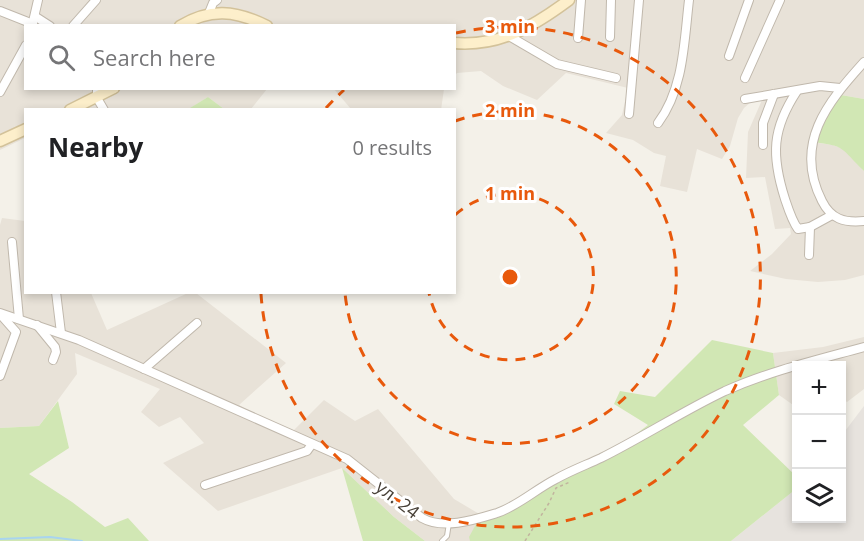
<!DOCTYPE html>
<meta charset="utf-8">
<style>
:root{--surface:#fff;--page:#f6f6f6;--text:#202124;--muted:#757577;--line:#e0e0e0}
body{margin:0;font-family:"Open Sans",sans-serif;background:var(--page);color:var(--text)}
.controls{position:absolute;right:18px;bottom:18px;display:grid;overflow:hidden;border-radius:0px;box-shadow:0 3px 9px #0003}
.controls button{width:54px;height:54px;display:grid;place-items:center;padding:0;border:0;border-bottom:2px solid var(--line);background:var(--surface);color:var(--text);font:30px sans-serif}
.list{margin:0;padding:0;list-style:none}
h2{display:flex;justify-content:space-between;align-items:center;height:78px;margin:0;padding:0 24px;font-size:26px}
h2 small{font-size:20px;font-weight:400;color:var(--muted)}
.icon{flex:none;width:33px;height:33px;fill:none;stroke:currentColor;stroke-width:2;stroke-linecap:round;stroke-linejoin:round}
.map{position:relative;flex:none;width:864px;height:541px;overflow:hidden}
.search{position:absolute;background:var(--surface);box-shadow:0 3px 9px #0003;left:24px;top:24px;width:432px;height:66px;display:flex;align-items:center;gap:15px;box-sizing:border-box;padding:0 21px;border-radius:0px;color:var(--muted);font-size:22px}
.panel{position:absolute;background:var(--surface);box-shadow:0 3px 9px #0003;left:24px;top:108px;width:432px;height:186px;border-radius:0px}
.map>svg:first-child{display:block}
.residential{fill:#e8e2d8}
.industrial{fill:#e7e3de}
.green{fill:#d1e7b4}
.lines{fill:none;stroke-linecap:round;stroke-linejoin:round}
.stream{stroke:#a8d4ef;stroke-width:2}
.lane-casing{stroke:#c0b8ac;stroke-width:6}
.street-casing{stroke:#c0b8ac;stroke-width:10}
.secondary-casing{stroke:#d3c29a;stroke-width:13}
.path{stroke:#c1b39e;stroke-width:1.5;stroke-dasharray:3 3;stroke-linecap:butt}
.lane{stroke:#fff;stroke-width:4}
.street{stroke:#fff;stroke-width:8}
.secondary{stroke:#fdefcb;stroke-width:10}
.ring{fill:none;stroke:#e8590c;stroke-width:3;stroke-dasharray:10 8}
.labels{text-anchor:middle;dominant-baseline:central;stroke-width:6;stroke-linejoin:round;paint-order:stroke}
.street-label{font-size:18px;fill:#484138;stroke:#fff}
.centre{fill:#e8590c;stroke:#fff;stroke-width:3}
.ring-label{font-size:18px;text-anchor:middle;font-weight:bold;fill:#e8590c;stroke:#fff;stroke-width:6;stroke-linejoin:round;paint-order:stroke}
</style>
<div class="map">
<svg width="864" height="541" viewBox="0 0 864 541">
<rect width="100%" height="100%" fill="#f4f1e9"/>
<g class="residential">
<polygon points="0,0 864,0 864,99 835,94 812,142 833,145 844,149 864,171 864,275 845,280 818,282 786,279 750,271 772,254 791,234 790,228 775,229 765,177 746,178 748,132 762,100 752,101 744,108 738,118 730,146 722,159 697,149 687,192 660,186 666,156 654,153 633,140 606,133 622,115 628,88 566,73 537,100 503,86 481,71 457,73 455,75 454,26 26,26 26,88 267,89 251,109 224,109 208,97 189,109 26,110 25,138 0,150"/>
<polygon points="334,89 444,89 441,110 351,109"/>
<polygon points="2,218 25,221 26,292 91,293 107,330 188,293 196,293 286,363 239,405 291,433 324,400 355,421 378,409 454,499 481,515 470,537 470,541 425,541 394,517 342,468 218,511 163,463 204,443 180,417 159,427 141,412 160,389 75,353 77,374 39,426 0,428 0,225"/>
<polygon points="864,337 864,389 847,402 842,398 842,366 796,366 796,407 779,395 773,353 823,347"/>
</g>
<polygon class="industrial" points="864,406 864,541 731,541 796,489 796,518 842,518 842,435"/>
<g class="green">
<path d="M 835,94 L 864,99 L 864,171 C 840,148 847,146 812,142 Z"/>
<polygon points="208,97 224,109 189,109 190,108"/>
<polygon points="712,340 773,353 779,395 743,425 796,476 796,489 731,541 470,541 469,537 481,515 504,510 615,450 648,425 614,404 620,391 655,397"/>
<polygon points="58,401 69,448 29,474 72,502 105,527 128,518 149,541 0,541 0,428 39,426"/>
<polygon points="342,468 394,517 425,541 363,541"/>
</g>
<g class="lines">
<polyline class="stream" points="0,539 50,537 82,541"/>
<g class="lane-casing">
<polyline id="lane" points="442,541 447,536 449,523"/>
</g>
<g class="street-casing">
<g id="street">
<polyline points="0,11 33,24"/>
<polyline points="209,13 213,3 217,0"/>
<polyline points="36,17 50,26"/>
<polyline points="32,26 38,0"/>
<polyline points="73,26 96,0"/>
<polyline points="509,36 557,64 616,78"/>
<polyline points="610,37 611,0"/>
<polyline points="578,38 581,0"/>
<polyline points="729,56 749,0"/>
<path d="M 864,62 C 827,103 793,144 822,201 C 831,219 844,223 864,221"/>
<polyline points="745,78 780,0"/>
<polyline points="97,88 97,98 104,110"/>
<path d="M 797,91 C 772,129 771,155 785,199 C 788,208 792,221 798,229 L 810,227 L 832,215"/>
<polyline points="0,92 26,45"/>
<polyline points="745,99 820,86 840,88"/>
<polyline points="629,114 639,0"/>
<path d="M 658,123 C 684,88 684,42 689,0"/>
<polyline points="763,145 763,123 774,94"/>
<polyline points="12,242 19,319"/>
<polyline points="809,255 810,227"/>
<polyline points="56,292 61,333"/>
<path d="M 0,313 L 79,340 L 347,459 L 422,518 C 443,530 474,520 497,513 C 518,506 536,489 556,479 C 570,471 586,465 601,458 C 643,437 683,411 725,391 C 770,371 817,360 864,347"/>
<polyline points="0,314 16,332 0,376"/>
<polyline points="37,325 55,347 56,352 53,360"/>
<polyline points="144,369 197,323"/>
<polyline points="205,485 307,451 312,444"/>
</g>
</g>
<g class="secondary-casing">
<g id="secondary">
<path d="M 180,26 C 210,8 235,10 267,26"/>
<path d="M 454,43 C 500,47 534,26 569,0"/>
<polyline points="70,110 114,88"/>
<polyline points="0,141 26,129"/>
</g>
</g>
<polyline class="path" points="525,541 549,503 556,488 570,482"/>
<use href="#lane" class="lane"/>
<use href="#street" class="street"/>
<use href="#secondary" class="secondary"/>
</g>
<g class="ring">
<path d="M455 215A83 83 0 1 1 429 293"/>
<path d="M455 121A166 166 0 1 1 345 293"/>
<path d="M326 108A250 250 0 0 1 344 90M456 33A250 250 0 1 1 261 294"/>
</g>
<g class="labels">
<g class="street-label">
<text transform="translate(398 499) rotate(38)">ул. 24</text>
</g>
</g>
<circle cx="510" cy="277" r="9" class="centre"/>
<g class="ring-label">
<text x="510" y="33">3 min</text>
<text x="510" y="117">2 min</text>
<text x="510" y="200">1 min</text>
</g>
</svg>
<div class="controls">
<button>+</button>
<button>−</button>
<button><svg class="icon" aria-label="layers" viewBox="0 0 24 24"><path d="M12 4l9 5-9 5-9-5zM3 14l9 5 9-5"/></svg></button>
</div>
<div class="search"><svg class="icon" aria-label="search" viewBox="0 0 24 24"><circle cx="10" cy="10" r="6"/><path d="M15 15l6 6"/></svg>Search here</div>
<section class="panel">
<h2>Nearby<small>0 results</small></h2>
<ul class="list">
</ul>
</section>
</div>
